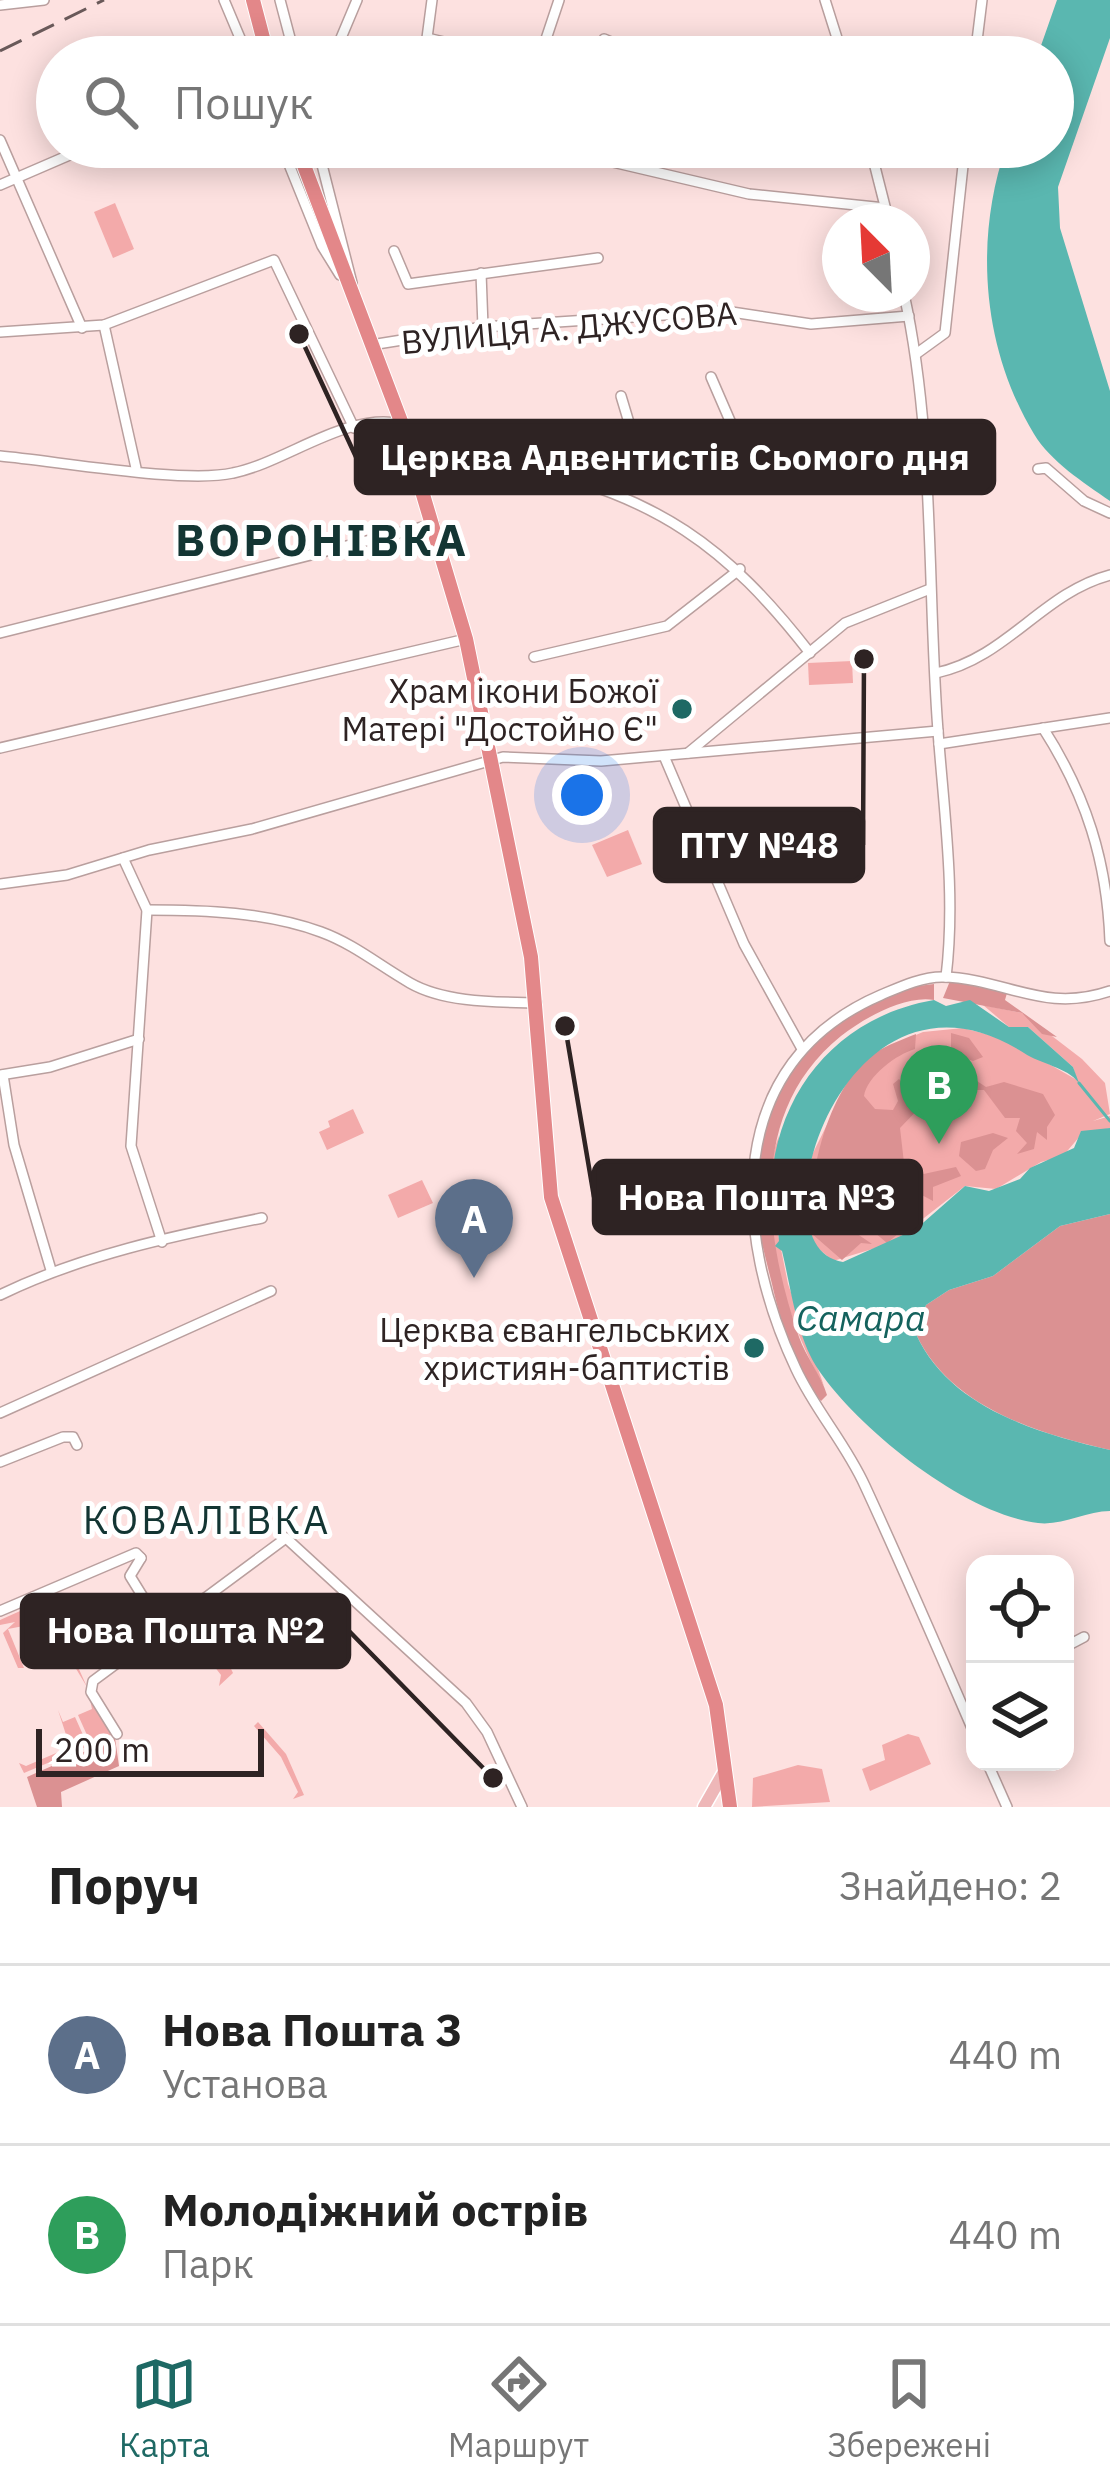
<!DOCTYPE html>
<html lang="uk">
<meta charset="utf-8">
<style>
:root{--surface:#fff;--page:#f2f2f2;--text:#222;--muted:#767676;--line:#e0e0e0;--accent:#1e6964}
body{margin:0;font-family:"IBM Plex Sans",sans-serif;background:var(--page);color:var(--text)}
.controls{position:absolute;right:36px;bottom:36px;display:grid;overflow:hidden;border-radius:24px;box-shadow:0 6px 30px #0003}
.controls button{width:108px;height:108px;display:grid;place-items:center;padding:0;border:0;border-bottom:3px solid var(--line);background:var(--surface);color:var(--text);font:60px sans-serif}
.compass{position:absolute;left:822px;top:204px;width:108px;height:108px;border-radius:50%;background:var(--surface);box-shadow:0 6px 30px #0003;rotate:336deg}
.scale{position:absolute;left:36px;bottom:30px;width:228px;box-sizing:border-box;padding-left:12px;border:6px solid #2e2323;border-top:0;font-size:33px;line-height:42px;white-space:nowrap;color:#2e2323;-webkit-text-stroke:9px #fff;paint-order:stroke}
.you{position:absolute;left:582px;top:795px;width:42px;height:42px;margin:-30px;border:9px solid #fff;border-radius:50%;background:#1a73e8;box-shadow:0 0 0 18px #1a73e833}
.badge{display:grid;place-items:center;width:78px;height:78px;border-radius:50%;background:var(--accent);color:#fff;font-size:39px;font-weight:700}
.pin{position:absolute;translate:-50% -99px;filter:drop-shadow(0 3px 6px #0008)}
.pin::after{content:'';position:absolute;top:63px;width:42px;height:36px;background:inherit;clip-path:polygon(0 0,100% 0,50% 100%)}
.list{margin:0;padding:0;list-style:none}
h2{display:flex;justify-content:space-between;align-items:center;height:156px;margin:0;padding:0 48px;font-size:51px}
h2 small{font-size:39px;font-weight:400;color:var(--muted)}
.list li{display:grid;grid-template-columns:78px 1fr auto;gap:36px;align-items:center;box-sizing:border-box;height:180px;padding:0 48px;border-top:3px solid var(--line)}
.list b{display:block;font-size:45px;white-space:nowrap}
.list p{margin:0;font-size:39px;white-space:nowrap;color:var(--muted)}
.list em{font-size:39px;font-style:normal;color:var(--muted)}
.icon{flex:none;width:66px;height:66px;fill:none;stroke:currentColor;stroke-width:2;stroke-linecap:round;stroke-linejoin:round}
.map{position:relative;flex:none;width:1110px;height:1807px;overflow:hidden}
.search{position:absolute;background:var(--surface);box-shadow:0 6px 30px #0003;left:36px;right:36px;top:36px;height:132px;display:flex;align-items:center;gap:30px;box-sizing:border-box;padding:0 42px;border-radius:66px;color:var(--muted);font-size:45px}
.sheet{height:516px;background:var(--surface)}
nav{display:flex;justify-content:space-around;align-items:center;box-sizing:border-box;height:168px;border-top:3px solid var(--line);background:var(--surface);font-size:33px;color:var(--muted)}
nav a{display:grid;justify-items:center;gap:6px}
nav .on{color:var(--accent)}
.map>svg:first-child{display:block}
.green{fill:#f3aaaa}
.forest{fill:#db9192}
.water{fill:#5ab7b0}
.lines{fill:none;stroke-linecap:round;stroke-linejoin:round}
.stream{stroke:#5ab7b0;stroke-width:3}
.minor-casing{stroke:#b99f9e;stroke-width:12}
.major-casing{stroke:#fff;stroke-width:15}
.highway-casing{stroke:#fff;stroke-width:16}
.minor{stroke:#fff;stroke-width:9}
.major{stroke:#eeb7b8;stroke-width:12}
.highway{stroke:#e38789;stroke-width:14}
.rail{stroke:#695959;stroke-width:3;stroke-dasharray:24 12;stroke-linecap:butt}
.poi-dot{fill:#1e6964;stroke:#fff;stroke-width:4.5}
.labels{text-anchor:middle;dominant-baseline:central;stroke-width:10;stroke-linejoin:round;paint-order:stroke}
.street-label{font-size:33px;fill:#2e2323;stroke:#fff}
.poi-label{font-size:33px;fill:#2e2323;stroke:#fff;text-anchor:end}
.water-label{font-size:36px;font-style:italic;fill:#14625d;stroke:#fff}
.quarter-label{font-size:39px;letter-spacing:3px;fill:#133533;stroke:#fff}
.district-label{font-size:45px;font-weight:bold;letter-spacing:3px;fill:#133533;stroke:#fff}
.leader{fill:none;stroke:#2e2323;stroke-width:4.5}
.callout-dot{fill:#2e2323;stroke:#fff;stroke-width:4.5}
.callout{fill:#2e2323;stroke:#2e2323;stroke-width:4.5}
.callout-label{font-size:36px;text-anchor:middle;font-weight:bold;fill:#fff}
</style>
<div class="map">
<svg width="1110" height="1807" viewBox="0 0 1110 1807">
<rect width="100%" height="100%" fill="#fde1e0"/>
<g class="green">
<polygon points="115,203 134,249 113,258 94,212"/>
<polygon points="852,661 853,683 809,685 808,663"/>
<polygon points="628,830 642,864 607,877 592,845"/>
<polygon points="983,1005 1022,1013 1082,1059 1105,1083 1110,1114 1093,1121 1110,1116 1110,1128 1080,1136 1063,1156 1041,1162 996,1189 965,1186 892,1243 833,1261 811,1242 805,1228 812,1155 854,1070 868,1055 923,1032 963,1028 1005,1039 1077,1080 1073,1067 1028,1027 1009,1027"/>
<polygon points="353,1109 364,1133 327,1150 319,1132 330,1127 328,1121"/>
<path d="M 779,1136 L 776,1224 L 788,1284 L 824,1386 C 787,1324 750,1206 779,1136 Z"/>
<polygon points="422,1180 433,1203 398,1218 388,1195"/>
<polygon points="220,1593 263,1640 230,1663 216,1638 233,1673 219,1686 221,1675 181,1624"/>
<polygon points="38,1603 49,1626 60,1627 87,1687 69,1657 55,1663 39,1623 8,1629 24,1668 18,1668 3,1633 15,1622 0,1625 0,1620"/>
<polygon points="88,1690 113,1734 91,1744 78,1715 92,1709"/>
<polygon points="58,1710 63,1722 75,1717 88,1746 24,1773 19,1763 26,1766 70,1747"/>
<polygon points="258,1722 286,1754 304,1795 293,1799 298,1792 281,1757 254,1726"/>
<polygon points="908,1734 919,1737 931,1764 870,1791 862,1769 885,1760 882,1745"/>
<polygon points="798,1765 822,1769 830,1802 752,1807 753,1778"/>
</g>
<g class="forest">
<polygon points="950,981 1007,993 1005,1000 1057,1037 1042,1034 1022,1013 943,998"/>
<path d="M 934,984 L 934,1000 C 905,995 864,1018 841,1036 C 747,1112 764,1236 799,1337 C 806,1357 821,1375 827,1395 L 821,1401 C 793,1370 781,1323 772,1284 C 763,1247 750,1205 755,1166 C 766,1078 842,991 934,984 Z"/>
<polygon points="951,1033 969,1038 983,1057 973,1061 951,1053"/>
<path d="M 916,1034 L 915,1049 C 897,1054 867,1076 864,1096 L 875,1109 L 893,1110 L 898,1101 L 893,1084 L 899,1079 L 923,1104 L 900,1128 L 904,1163 L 896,1192 L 907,1201 L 908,1229 L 891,1209 L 898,1234 L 887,1243 L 868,1227 L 879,1212 L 860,1200 L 839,1199 L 836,1210 L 850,1229 L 872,1244 L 861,1243 L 842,1260 L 811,1233 C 807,1181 825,1098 866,1060 C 880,1047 899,1041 916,1034 Z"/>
<polygon points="971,1077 986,1087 1004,1082 1043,1094 1055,1115 1047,1127 1047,1140 1037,1132 1034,1149 1017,1154 1027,1143 1016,1131 1020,1118 1005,1118 984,1090 970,1090"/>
<polygon points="993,1133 1008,1138 993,1150 985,1169 976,1171 959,1156 961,1142"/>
<polygon points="956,1167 961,1176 933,1187 933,1201 916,1192 919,1175"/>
<path d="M 1110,1214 L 1110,1450 C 1036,1433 950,1407 916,1334 L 926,1305 L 949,1290 L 993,1276 L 1060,1226 Z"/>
<polygon points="115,1738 119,1766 61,1792 62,1807 37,1807 27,1777"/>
</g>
<g class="water">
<path d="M 1057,0 L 1110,0 L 1110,38 L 1058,187 L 1060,228 L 1110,391 L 1110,501 C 1083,482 1051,462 1034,434 C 982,348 974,240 1006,147 L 1053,147 L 1053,57 L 1037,57 Z"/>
<path d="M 934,1000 L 946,1006 L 970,1000 L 1009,1027 L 1028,1027 L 1073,1067 L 1079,1083 C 1067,1067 1040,1064 1024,1053 C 844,938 749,1249 843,1262 L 916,1229 L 965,1186 L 989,1191 L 1020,1179 L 1030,1168 L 1074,1148 L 1081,1131 L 1110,1128 L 1110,1214 L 1060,1226 L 993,1276 L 949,1290 L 926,1305 L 916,1334 C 949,1407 1036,1433 1110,1450 L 1110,1511 C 1086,1511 1062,1526 1038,1523 C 965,1515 854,1426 816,1366 C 796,1333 791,1288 782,1251 L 775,1246 L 779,1241 C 777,1216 770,1193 773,1167 C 785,1080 846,1015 934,1000 Z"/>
</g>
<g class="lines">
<polyline class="stream" points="1079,1083 1110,1121"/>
<g class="minor-casing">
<g id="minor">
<polyline points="224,0 248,57"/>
<polyline points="280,0 295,57"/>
<polyline points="432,0 427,38 507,57"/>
<polyline points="825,0 843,57"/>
<polyline points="0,5 44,0"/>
<polyline points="604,39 646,57"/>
<polyline points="333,57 357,0"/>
<polyline points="540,57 559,0"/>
<polyline points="975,57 982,0"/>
<polyline points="0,140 82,328"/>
<polyline points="282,147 322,246 340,275"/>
<polyline points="870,147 889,222"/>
<polyline points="318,149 352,283"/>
<polyline points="319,152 570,152 749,194 885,208"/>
<polyline points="0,185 88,147"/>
<polyline points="394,251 408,284 598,258"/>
<polyline points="481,273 483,327"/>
<path d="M 904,294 C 935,434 927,588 938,731 C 944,813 956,895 946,977"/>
<polyline points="104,325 136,468"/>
<polyline points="0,332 104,325 274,260 354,428"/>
<polyline points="371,345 483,327 725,311 811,324 909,316"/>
<polyline points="916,354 945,333 965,147"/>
<polyline points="711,377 737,437"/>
<polyline points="621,396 639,456 638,476"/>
<path d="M 0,456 C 56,461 185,484 233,473 C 287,462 347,411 402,424"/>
<path d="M 413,459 C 451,447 484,457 522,466 C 657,497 726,545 810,653"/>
<polyline points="1038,469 1046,468 1084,501 1110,513"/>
<polyline points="611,492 699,443 823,431"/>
<polyline points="0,633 434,524"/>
<polyline points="534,657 667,626 740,569"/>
<path d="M 936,673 C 1007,658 1042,593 1110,575"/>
<path d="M 1043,728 C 1086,795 1107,861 1110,941"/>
<polyline points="939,744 1110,718"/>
<polyline points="0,748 466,639"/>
<polyline points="688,753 845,623 930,589"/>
<polyline points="664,756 744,944 801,1047"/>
<polyline points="123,858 147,910 131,1146 162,1242"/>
<polyline points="0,884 67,875 149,850 252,829 503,757 601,761 938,731"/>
<path d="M 147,910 C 205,910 266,912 321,932 C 354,944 380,966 410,983 C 445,1003 497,1002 537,1003"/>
<polyline points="0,1075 50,1067 139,1039"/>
<polyline points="3,1075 14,1145 51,1270"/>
<path d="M 0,1295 C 82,1255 173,1236 262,1218"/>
<polyline points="0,1413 271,1291"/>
<polyline points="0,1462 63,1437 73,1437 77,1445"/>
<polyline points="141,1558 130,1576 164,1631"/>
<polyline points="0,1611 136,1553 141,1558"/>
<polyline points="1065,1647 1084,1637"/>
<polyline points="117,1734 91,1692 93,1681 286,1538 466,1703 487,1732 522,1807"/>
<path d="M 975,1735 C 939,1652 903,1568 865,1486 C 846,1444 815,1410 796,1369 C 732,1234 723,1063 881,995 C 900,987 921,977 942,977 C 1005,978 1043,1014 1110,991"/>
<polyline points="987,1762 1007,1807"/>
</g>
</g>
<g class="major-casing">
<polyline id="major" points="704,1807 724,1772"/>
</g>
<g class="highway-casing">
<g id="highway">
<polyline points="253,0 268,57"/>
<polyline points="297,147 402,424 466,639 531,957 551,1197 716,1705 730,1807"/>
</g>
</g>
<use href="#minor" class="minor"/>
<use href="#major" class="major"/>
<use href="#highway" class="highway"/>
<polyline class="rail" points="0,51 104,0"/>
</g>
<g class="poi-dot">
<circle cx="682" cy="709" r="12"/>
<circle cx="754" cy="1348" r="12"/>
</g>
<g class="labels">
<g class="street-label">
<text transform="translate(569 327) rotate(-5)">ВУЛИЦЯ А. ДЖУСОВА</text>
</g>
<g class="poi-label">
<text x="658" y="690">Храм ікони Божої<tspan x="658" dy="38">Матері "Достойно Є"</tspan></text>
<text x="730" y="1329">Церква євангельських<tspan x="730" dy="38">християн-баптистів</tspan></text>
</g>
<g class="water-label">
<text x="861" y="1317">Самара</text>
</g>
<g class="quarter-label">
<text x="207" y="1519">КОВАЛІВКА</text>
</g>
<g class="district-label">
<text x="322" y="539">ВОРОНІВКА</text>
</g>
</g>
<path class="leader" d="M299 334L356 457M864 659L863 845M565 1026L594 1197M493 1778L349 1631"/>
<g class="callout-dot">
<circle cx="299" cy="334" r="12"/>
<circle cx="864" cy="659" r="12"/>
<circle cx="565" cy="1026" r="12"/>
<circle cx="493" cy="1778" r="12"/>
</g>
<g class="callout">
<rect x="356" y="421" width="638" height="72" rx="12"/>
<rect x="655" y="809" width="208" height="72" rx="12"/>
<rect x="594" y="1161" width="327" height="72" rx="12"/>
<rect x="22" y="1595" width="327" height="72" rx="12"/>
</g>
<g class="callout-label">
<text x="675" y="470">Церква Адвентистів Сьомого дня</text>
<text x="759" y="858">ПТУ №48</text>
<text x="757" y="1210">Нова Пошта №3</text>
<text x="186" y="1643">Нова Пошта №2</text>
</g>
</svg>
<div class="controls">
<button><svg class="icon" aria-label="locate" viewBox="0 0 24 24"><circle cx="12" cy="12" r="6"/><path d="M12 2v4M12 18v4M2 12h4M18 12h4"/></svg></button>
<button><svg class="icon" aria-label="layers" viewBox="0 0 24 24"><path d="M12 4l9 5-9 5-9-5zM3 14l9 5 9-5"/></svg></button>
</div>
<svg class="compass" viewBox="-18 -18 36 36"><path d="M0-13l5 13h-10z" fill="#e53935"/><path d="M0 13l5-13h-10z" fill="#767676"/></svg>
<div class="scale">200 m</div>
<div class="you"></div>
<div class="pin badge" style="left:474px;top:1278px;background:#5c6f8a">A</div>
<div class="pin badge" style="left:939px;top:1144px;background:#2e9e5b">B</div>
<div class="search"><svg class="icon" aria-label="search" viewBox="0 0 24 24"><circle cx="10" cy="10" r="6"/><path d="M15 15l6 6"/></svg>Пошук</div>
</div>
<section class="sheet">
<h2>Поруч<small>Знайдено: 2</small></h2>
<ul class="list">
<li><span class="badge" style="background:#5c6f8a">A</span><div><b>Нова Пошта 3</b><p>Установа</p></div><em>440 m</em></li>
<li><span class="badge" style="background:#2e9e5b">B</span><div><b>Молодіжний острів</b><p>Парк</p></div><em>440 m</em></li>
</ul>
</section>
<nav>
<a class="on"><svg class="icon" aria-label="map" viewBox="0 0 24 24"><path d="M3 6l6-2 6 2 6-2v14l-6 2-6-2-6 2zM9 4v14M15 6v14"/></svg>Карта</a>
<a><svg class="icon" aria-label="directions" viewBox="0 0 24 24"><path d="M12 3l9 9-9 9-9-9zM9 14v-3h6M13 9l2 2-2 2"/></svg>Маршрут</a>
<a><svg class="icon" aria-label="saved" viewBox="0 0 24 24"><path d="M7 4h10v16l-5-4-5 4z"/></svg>Збережені</a>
</nav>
